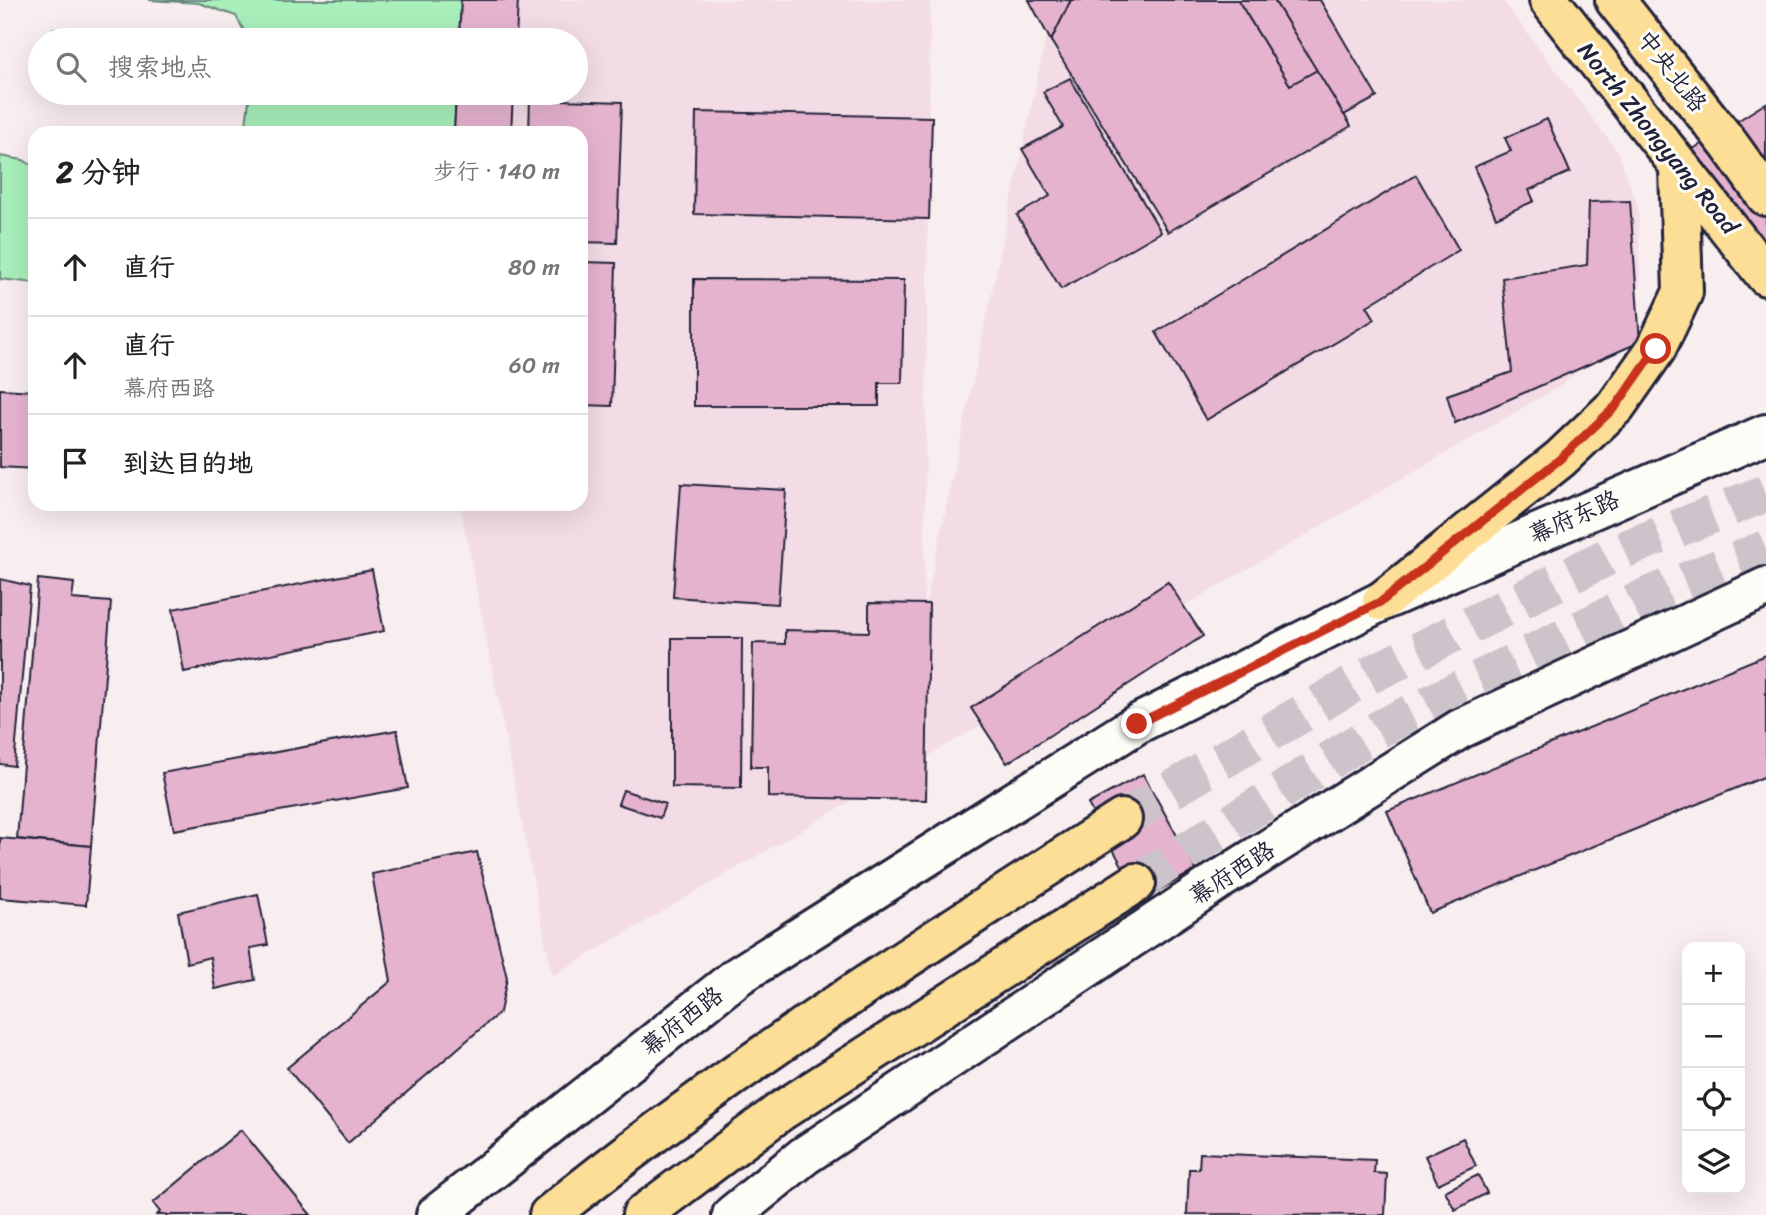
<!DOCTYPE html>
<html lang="zh">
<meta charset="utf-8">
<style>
:root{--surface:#fff;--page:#f6f6f6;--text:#222;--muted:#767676;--line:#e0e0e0}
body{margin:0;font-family:Sriracha,"LXGW WenKai TC",sans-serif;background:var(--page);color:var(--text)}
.controls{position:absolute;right:21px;bottom:21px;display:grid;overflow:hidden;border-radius:14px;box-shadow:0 7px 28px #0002}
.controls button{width:63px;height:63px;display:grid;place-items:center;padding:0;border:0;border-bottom:2px solid var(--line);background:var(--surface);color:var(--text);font:35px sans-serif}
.stop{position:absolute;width:21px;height:21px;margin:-16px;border:5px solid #c8321e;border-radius:50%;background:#fff}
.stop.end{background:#c8321e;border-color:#fff;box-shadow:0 2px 7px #0008}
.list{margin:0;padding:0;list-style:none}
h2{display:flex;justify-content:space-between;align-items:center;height:91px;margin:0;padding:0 28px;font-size:30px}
h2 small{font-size:23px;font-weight:400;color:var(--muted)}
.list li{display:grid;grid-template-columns:46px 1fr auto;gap:21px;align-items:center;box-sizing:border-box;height:98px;padding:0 28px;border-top:2px solid var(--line)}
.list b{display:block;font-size:26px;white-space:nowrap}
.list p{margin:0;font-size:23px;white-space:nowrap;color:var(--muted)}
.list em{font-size:23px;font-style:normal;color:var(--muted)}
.icon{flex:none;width:38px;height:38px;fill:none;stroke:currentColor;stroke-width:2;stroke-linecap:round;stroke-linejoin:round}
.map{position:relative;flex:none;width:1766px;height:1215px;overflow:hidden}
.search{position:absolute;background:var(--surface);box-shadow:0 7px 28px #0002;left:28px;top:28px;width:560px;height:77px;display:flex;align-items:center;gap:18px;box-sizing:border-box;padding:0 24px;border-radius:38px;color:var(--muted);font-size:26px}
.panel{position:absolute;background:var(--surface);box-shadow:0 7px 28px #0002;left:28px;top:126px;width:560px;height:385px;border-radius:21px}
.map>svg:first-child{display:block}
.built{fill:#f3dce5}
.green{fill:#a8efbb;stroke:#65887b;stroke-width:2}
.building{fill:#e6b3cf;stroke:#22223b;stroke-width:2}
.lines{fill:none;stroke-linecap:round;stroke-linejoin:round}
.trunk-tunnel{stroke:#cdc4cb;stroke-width:38;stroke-dasharray:38 19;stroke-linecap:butt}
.secondary-casing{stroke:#22223b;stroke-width:44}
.primary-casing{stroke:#22223b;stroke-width:44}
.trunk-casing{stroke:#22223b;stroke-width:44}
.secondary{stroke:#fdfcf7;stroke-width:38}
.primary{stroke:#fcde96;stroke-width:38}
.trunk{stroke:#fcde96;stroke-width:38}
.route{stroke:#c8321e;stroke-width:9}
.labels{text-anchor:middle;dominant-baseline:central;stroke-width:6;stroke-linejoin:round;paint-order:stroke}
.street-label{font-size:24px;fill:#22223b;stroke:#fdfcf7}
</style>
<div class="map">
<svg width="1766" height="1215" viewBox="0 0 1766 1215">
<rect width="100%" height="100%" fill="#f8edef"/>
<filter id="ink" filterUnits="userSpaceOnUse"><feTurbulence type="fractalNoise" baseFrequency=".0143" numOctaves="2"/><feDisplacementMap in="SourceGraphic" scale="14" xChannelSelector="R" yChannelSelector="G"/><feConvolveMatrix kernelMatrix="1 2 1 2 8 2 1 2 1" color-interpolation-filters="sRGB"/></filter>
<g filter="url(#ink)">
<polygon class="built" points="448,0 930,0 924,612 1054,0 1502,0 1618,152 1638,207 1640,285 1614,341 1560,386 552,976 460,504 581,504 581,133 451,133 451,93 576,93 576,40 449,40"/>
<g class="green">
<polygon points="149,0 461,0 459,40 249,40 236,16 199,3"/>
<polygon points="250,93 456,93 454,133 245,133"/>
<polygon points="0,156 23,160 35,167 35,283 0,279"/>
</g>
<g class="building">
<polygon points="461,0 518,0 516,40 459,40"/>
<polygon points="1029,0 1071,0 1051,41"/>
<polygon points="1071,0 1238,0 1290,85 1317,70 1351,126 1168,232 1051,41"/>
<polygon points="1238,0 1274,0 1317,70 1290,85"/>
<polygon points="1274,0 1320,0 1377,97 1344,115"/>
<polygon points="53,29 91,40 50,40"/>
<polygon points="1070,78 1161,232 1061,289 1017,215 1050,196 1022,149 1063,127 1043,92"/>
<polygon points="456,93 513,93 511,133 454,133"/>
<polygon points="530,99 622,102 617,243 581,242 581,133 529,133"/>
<polygon points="1766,103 1766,271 1690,151"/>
<polygon points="696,112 932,117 929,219 694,214"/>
<polygon points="1547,119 1570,172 1529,190 1534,201 1496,218 1474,167 1511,151 1505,138"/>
<polygon points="1416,175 1459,250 1367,306 1375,319 1206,420 1156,332"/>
<polygon points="1630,201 1640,342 1455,423 1447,395 1512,372 1502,278 1587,265 1589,202"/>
<polygon points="581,262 616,263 612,406 581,405"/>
<polygon points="694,279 904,280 902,383 879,383 879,406 694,406"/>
<polygon points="0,389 35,391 35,469 0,467"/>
<polygon points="681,484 786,490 778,604 673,597"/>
<polygon points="372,570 384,631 184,672 173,609"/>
<polygon points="0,579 30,586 14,766 0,764"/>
<polygon points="38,579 74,583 72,599 111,602 91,846 17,839"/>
<polygon points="1168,582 1203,636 1007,763 971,708"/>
<polygon points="869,603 929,604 926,800 768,797 768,767 751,767 753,643 785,644 785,630 869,632"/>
<polygon points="672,638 742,638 741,788 672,787"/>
<polygon points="1766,655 1766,776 1430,913 1387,811"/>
<polygon points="397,730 408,788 174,830 162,773"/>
<polygon points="1143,774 1196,870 1141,900 1088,804"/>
<polygon points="623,790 665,804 660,818 618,804"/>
<polygon points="0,838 91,846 86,905 0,898"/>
<polygon points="477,852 507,978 500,1012 348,1143 287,1068 391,981 372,874"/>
<polygon points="258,894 268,945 250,948 255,980 215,989 210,957 187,963 178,912"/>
<polygon points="241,1130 311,1215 157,1215 160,1212 153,1203"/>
<polygon points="1463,1138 1476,1166 1438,1184 1425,1156"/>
<polygon points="1200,1153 1375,1160 1374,1173 1387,1174 1385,1215 1187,1214 1189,1169 1199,1169"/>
<polygon points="1478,1175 1487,1193 1455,1210 1445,1191"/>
</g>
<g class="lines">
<g class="trunk-tunnel">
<polyline points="1122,819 1356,682 1613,554 1766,493"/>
<polyline points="1136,883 1381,728 1648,596 1766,549"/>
</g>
<g class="secondary-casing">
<g id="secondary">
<polyline points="436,1215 738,976 1137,724 1382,601 1766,434"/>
<polyline points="732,1215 804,1156 1216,882 1460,729 1766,587"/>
</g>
</g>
<g class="primary-casing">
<g id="primary">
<polyline points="1549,0 1766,276"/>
<polyline points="1615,0 1728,143 1766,196"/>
<polyline points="1382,601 1560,459 1616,406 1656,349 1683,292 1679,169"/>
</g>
</g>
<g class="trunk-casing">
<g id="trunk">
<path d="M 549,1215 C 729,1069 926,945 1122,819"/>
<polyline points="642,1215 781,1111 1136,883"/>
</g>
</g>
<use href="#secondary" class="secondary"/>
<use href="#primary" class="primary"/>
<use href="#trunk" class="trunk"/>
</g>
</g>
<g class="lines" filter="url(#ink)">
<polyline class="route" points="1137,724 1382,601 1560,459 1616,406 1656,349"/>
</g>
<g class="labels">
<g class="street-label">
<text transform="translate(1672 71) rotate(52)">中央北路</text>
<text transform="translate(1658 138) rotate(51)">North Zhongyang Road</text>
<text transform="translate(1574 517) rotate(-24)">幕府东路</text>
<text transform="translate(1232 873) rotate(-33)">幕府西路</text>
<text transform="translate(682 1021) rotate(-38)">幕府西路</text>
</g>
</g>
</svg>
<div class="controls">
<button>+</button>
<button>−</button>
<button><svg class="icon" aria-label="locate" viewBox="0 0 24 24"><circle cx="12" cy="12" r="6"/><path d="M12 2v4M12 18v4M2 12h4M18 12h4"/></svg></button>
<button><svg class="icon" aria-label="layers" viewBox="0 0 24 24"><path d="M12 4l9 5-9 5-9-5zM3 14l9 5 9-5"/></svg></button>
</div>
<div class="stop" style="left:1656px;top:349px"></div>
<div class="stop end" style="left:1137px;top:724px"></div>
<div class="search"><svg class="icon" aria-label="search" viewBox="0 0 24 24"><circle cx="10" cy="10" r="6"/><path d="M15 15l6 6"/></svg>搜索地点</div>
<section class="panel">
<h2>2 分钟<small>步行 · 140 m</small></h2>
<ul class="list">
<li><svg class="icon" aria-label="ahead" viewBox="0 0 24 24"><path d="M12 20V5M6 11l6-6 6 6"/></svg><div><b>直行</b></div><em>80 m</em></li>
<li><svg class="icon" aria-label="ahead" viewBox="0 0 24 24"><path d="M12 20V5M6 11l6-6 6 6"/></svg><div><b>直行</b><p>幕府西路</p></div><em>60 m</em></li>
<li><svg class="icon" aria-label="arrive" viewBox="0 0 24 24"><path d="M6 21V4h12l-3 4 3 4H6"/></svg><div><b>到达目的地</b></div></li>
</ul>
</section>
</div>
